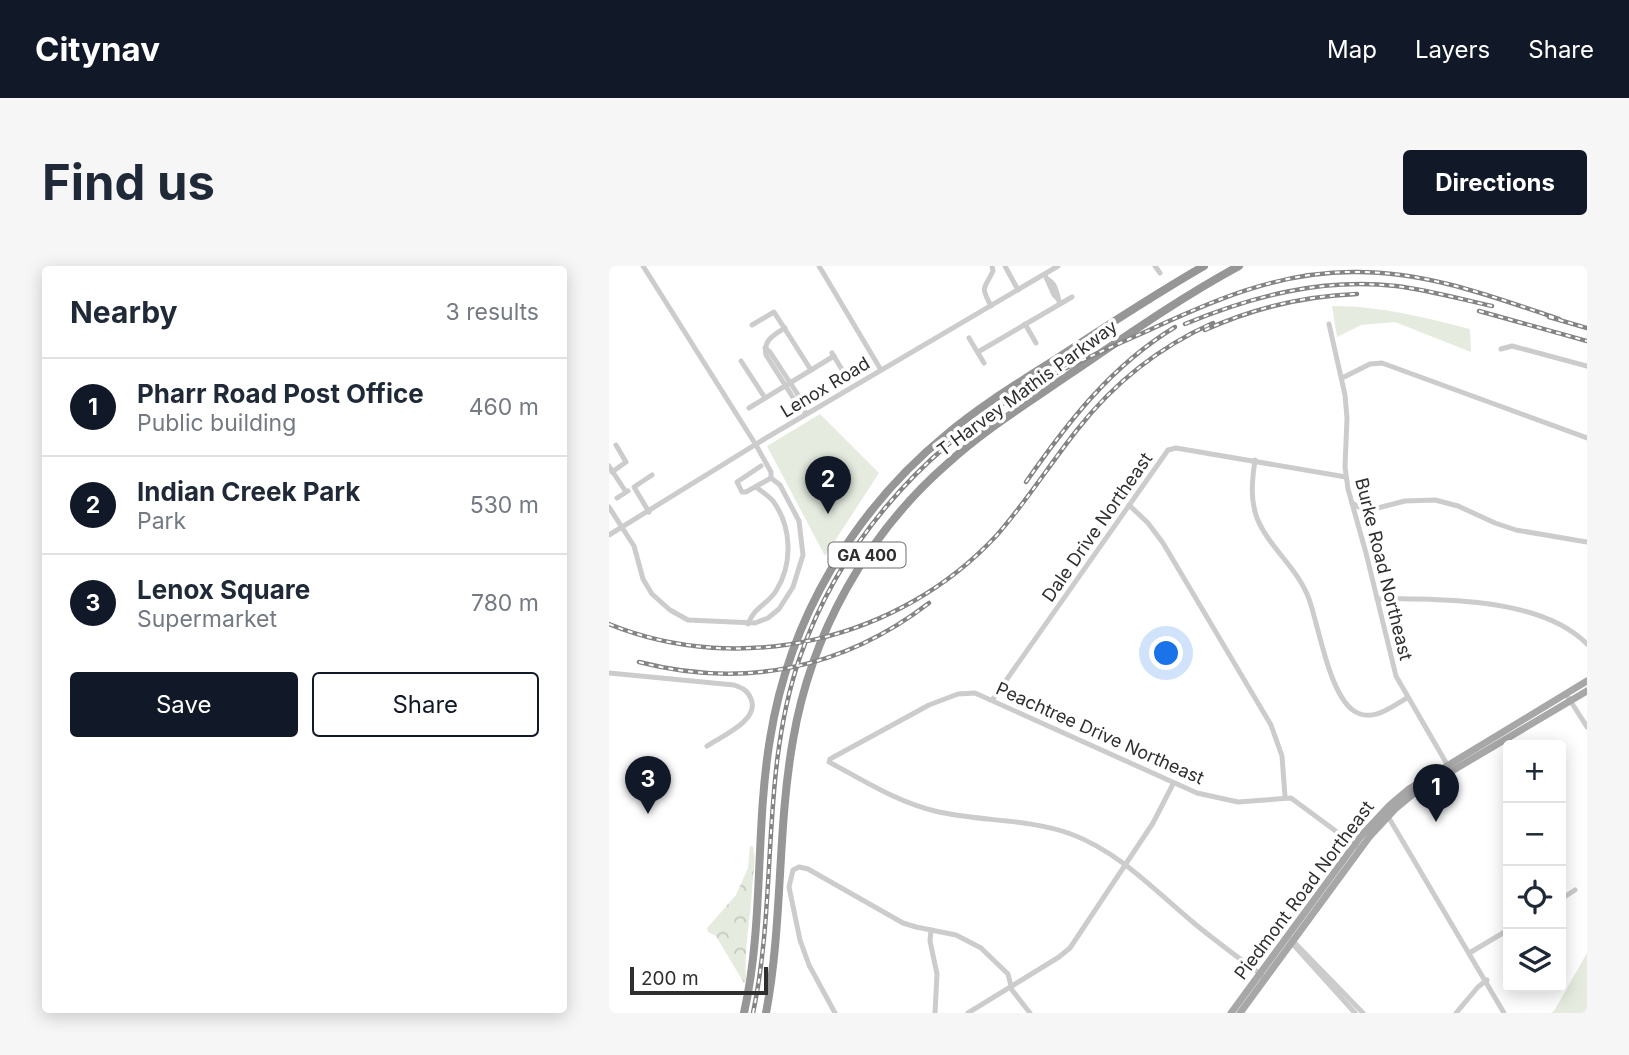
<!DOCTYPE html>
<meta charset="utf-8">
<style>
:root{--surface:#fff;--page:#f6f6f7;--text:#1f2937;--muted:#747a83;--line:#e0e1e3;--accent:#111827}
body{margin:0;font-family:Inter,sans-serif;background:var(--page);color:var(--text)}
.controls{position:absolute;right:21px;bottom:21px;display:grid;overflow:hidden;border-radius:7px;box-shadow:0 4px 18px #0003}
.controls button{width:63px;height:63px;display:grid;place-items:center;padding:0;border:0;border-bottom:2px solid var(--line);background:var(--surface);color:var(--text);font:35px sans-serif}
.scale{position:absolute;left:21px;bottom:18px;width:138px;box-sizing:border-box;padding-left:7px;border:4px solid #2f2f2f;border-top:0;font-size:19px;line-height:24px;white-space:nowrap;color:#2f2f2f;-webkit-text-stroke:5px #fff;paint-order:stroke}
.you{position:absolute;left:558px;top:388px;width:24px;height:24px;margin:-18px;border:5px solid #fff;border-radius:50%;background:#1a73e8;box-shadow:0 0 0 10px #1a73e833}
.badge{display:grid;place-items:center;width:46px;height:46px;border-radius:50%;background:var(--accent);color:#fff;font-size:23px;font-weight:700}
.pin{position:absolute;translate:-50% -58px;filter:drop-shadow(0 2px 4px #0008)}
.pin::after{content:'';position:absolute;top:37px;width:24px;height:21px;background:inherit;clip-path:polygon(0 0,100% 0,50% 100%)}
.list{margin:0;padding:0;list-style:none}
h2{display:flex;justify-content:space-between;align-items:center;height:91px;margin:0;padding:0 28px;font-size:30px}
h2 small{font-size:23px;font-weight:400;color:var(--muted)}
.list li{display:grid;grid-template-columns:46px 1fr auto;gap:21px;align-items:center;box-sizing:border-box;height:98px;padding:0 28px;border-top:2px solid var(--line)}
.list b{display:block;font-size:26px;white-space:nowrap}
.list p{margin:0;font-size:23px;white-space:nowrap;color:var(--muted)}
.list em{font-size:23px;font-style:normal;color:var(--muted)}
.actions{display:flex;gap:14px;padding:21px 28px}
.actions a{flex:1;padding:16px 0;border:2px solid var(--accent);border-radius:7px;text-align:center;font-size:24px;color:var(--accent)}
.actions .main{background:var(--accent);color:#fff}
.icon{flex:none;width:38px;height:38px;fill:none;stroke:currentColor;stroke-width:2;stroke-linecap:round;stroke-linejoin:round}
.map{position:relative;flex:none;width:978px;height:747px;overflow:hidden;border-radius:7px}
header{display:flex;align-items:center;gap:42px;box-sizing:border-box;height:98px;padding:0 35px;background:var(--accent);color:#fff}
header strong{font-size:33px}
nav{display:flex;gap:38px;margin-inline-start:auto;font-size:24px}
.intro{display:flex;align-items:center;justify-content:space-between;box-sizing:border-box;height:168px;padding:0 42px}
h1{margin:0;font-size:49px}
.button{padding:18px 32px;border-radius:7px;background:var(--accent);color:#fff;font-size:24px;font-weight:700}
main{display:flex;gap:42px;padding:0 42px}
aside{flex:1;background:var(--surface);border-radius:7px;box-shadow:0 4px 18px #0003}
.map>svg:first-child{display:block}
.forest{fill:url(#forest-crowns)}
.park{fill:#e5ebdf}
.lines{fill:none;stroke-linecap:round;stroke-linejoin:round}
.minor{stroke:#ccc;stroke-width:5}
.major{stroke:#a7a7a7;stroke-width:7}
.highway{stroke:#969696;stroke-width:8}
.rail-casing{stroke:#848484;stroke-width:4.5}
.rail{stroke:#fff;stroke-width:2;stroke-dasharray:5;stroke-linecap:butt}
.labels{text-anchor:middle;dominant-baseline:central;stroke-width:7;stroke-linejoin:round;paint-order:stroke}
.shield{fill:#fff;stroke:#6d6d6d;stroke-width:2}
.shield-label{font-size:16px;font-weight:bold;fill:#2f2f2f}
.street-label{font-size:18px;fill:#2f2f2f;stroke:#fff}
</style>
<header>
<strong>Citynav</strong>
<nav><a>Map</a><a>Layers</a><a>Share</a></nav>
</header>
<div class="intro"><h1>Find us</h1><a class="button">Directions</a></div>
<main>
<aside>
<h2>Nearby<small>3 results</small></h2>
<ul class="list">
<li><span class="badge">1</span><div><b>Pharr Road Post Office</b><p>Public building</p></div><em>460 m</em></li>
<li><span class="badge">2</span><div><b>Indian Creek Park</b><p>Park</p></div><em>530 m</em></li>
<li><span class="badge">3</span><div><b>Lenox Square</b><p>Supermarket</p></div><em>780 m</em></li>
</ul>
<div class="actions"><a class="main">Save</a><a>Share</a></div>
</aside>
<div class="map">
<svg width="978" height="747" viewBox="0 0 978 747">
<defs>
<pattern id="forest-crowns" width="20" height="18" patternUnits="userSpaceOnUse" patternTransform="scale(1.75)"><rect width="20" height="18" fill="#e5ebdf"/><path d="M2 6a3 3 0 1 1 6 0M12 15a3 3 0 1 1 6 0" fill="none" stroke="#c5cac0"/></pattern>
</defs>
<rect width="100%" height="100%" fill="#fff"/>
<path class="forest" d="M 141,580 L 144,581 C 148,596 143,610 143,625 C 141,655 135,683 137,713 L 135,717 L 107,670 L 99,666 L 98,662 L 127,629 L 139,602 Z"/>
<g class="park">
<path d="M 723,40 C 771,40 814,51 861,63 L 862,86 L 786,56 L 752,59 L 728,71 Z"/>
<polygon points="211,148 270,207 216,290 158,180"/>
<polygon points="978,687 978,747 942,747 945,745"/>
</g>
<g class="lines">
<g class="minor">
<polyline points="210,0 272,104"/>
<polyline points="396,0 409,24"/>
<polyline points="546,0 551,7"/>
<polyline points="437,11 445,29 449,33"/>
<path d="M 438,13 C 449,19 447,28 451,38"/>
<path d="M 382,40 C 371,19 375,24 384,5 L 383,0"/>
<polyline points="416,58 427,77"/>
<polyline points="720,58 736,129 738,152 736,201 739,223 757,287 787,410 839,500"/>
<polyline points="143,59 165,46 202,104"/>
<path d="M 176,62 C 165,69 154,74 157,89 L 190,141 L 194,144"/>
<polyline points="360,72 375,97"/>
<polyline points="156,82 161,86 195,138 196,147"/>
<polyline points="892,83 903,80 978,100"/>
<polyline points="369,86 463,31"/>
<polyline points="223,87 235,107"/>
<polyline points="132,95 156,132"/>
<polyline points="733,112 761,98 773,97 978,172"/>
<polyline points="140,142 225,90"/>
<path d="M 646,194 C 643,215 641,233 648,252 C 660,282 689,302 700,333 C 710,361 720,428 745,445 C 764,457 782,441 798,432"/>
<polyline points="0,200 17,226"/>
<polyline points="152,200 128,216 133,226 137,226 162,212"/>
<polyline points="3,206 17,196 7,179"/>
<polyline points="8,232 19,225"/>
<polyline points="743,237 753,243 761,244 796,235 826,234 849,240 886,257 907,264 978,276"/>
<polyline points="520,239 539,257 554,277 662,459 673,490 676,530"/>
<polyline points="0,241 25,280 34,313 43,328 61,344 79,354 146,357 159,352 170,343 184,321 194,289 190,255 171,219 162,212 162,206 147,179 34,0"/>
<polyline points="40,246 25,221 43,209"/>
<polyline points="0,269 157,172 449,0"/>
<path d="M 768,333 C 781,332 794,333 807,333 C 860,334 938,338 978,378"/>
<path d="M 139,358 C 146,340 158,339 167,325 C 184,298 183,261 164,235 C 160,230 152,225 147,221"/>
<path d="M 0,407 L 125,419 C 133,422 139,424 142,433 C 151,454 113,470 98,480"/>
<polyline points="957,428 978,461"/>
<polyline points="384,433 559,184 567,182 737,211"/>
<polyline points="777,547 895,747"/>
<polyline points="952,633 966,624"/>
<polyline points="322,664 321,675 328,708 326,747"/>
<polyline points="683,674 754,747"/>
<polyline points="682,676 746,747"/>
<polyline points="862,686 899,664"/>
<path d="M 654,710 C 631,693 608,676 586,658 C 546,625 512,587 462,568 C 418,552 371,556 326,545 C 288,536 254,514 220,496 L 221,493 L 320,439 L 349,428 L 366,427 L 588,527 L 629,536 L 682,532 L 751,583"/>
<polyline points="226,747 200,699 191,674 180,621 184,604 190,601 199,603 294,657 307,661 347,669 372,682 399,708 403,724 421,747"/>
<polyline points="359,747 450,691 461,682 544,557 564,518"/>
<polyline points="847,747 869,721 878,714"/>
</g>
<g class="major">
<polyline points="622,747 752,570 781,539 800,523 978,415"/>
<polyline points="631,747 761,570 786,543 804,528 978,425"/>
</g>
<g class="highway">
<path d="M 135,747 C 155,658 146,563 161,473 C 180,353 245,244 338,168 C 375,137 416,113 456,87 C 502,57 548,27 595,0"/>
<path d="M 157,747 C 174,657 168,564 184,474 C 202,368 257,269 338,198 C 375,164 419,137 461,108 C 517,70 571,32 630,0"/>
</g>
<g class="rail-casing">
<g id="rail">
<polyline points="870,45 978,75"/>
<polyline points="940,51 978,62"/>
<path d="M 576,58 C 644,30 712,12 787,20 C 819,24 851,33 883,40"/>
<path d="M 596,64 C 645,42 694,30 748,28"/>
<path d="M 417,216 C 459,156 502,100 566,61"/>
<path d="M 0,358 C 133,412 291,374 388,269 C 417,236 441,198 468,164 C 504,118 550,81 604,57"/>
<path d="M 30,396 C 135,423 234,403 320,337"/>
<path d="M 144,747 C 169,629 151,506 191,391 C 229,281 310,188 409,128 C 449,104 493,85 536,66 C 603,35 668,6 744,6 C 816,5 882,30 950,53"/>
</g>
</g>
<use href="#rail" class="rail"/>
</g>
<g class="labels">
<rect class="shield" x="219.5" y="276.5" width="77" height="25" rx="5"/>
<g class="shield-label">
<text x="258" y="289">GA 400</text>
</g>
<g class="street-label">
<text transform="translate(216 121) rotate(-31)">Lenox Road</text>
<text transform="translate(418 122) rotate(-36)">T Harvey Mathis Parkway</text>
<text transform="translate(488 261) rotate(-55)">Dale Drive Northeast</text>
<text transform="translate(775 303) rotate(76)">Burke Road Northeast</text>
<text transform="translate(491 467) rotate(24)">Peachtree Drive Northeast</text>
<text transform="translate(695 624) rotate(-53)">Piedmont Road Northeast</text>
</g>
</g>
</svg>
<div class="controls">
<button>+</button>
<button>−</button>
<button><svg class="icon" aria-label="locate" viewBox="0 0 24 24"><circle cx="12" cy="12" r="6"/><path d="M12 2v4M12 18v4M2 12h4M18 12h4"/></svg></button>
<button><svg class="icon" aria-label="layers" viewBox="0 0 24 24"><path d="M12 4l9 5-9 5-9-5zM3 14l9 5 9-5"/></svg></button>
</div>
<div class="scale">200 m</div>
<div class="you"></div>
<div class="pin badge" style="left:827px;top:556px">1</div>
<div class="pin badge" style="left:219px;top:248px">2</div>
<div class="pin badge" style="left:39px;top:548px">3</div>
</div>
</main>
